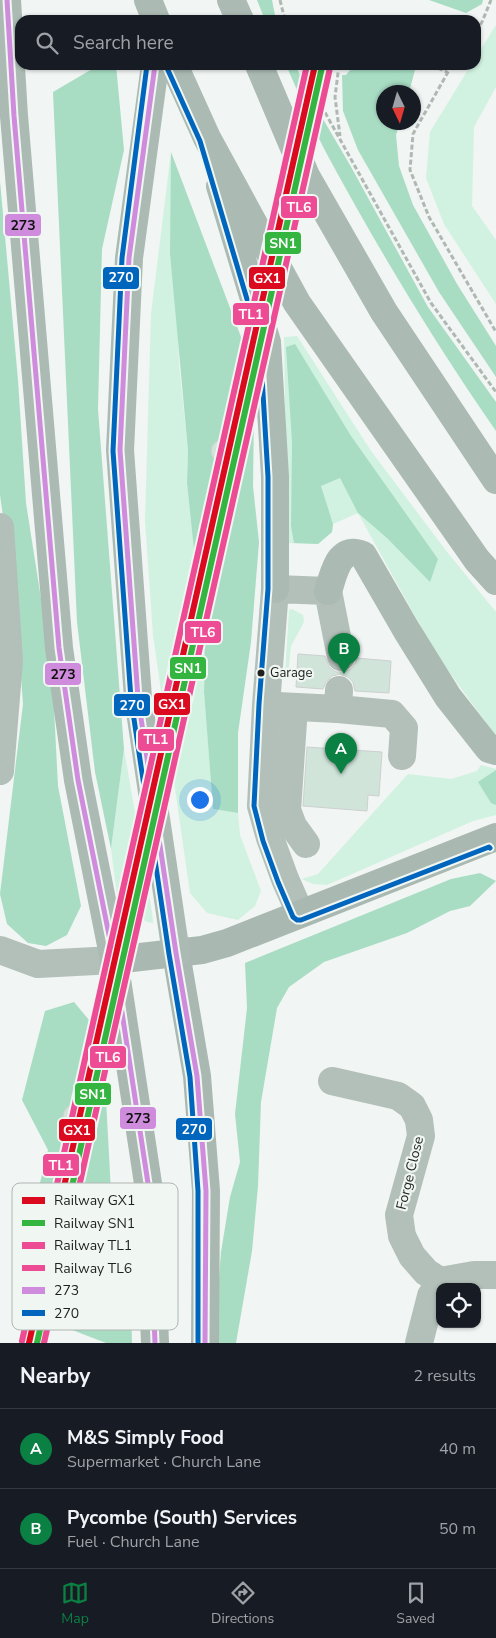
<!DOCTYPE html>
<meta charset="utf-8">
<style>
:root{--surface:#171b24;--page:#20242c;--text:#f1f3f6;--muted:#9ea1a6;--line:#363941;--accent:#0b8043}
body{margin:0;font-family:"Nunito Sans",sans-serif;background:var(--page);color:var(--text)}
.controls{position:absolute;right:15px;bottom:15px;display:grid;overflow:hidden;border-radius:10px;box-shadow:0 1px 4px #0004}
.controls button{width:45px;height:45px;display:grid;place-items:center;padding:0;border:0;border-bottom:1px solid var(--line);background:var(--surface);color:var(--text);font:25px sans-serif}
.compass{position:absolute;left:376px;top:85px;width:45px;height:45px;border-radius:50%;background:var(--surface);box-shadow:0 1px 4px #0004;rotate:175deg}
.you{position:absolute;left:199px;top:799px;width:18px;height:18px;margin:-12px;border:4px solid #fff;border-radius:50%;background:#1a73e8;box-shadow:0 0 0 8px #1a73e833}
.badge{display:grid;place-items:center;width:32px;height:32px;border-radius:50%;background:var(--accent);color:#fff;font-size:16px;font-weight:700}
.pin{position:absolute;translate:-50% -41px;filter:drop-shadow(0 1px 2px #0008)}
.pin::after{content:'';position:absolute;top:26px;width:18px;height:15px;background:inherit;clip-path:polygon(0 0,100% 0,50% 100%)}
.list{margin:0;padding:0;list-style:none}
h2{display:flex;justify-content:space-between;align-items:center;height:65px;margin:0;padding:0 20px;font-size:21px}
h2 small{font-size:16px;font-weight:400;color:var(--muted)}
.list li{display:grid;grid-template-columns:32px 1fr auto;gap:15px;align-items:center;box-sizing:border-box;height:80px;padding:0 20px;border-top:1px solid var(--line)}
.list b{display:block;font-size:19px;white-space:nowrap}
.list p{margin:0;font-size:16px;white-space:nowrap;color:var(--muted)}
.list em{font-size:16px;font-style:normal;color:var(--muted)}
.icon{flex:none;width:28px;height:28px;fill:none;stroke:currentColor;stroke-width:2;stroke-linecap:round;stroke-linejoin:round}
.map{position:relative;flex:none;width:496px;height:1343px;overflow:hidden}
.search{position:absolute;background:var(--surface);box-shadow:0 1px 4px #0004;left:15px;right:15px;top:15px;height:55px;display:flex;align-items:center;gap:12px;box-sizing:border-box;padding:0 18px;border-radius:15px;color:var(--muted);font-size:19px}
.sheet{height:225px;background:var(--surface)}
nav{display:flex;justify-content:space-around;align-items:center;box-sizing:border-box;height:70px;border-top:1px solid var(--line);background:var(--surface);font-size:14px;color:var(--muted)}
nav a{display:grid;justify-items:center;gap:2px}
nav .on{color:var(--accent)}
.map>svg:first-child{display:block}
.green{fill:#d1f2e0}
.forest{fill:#a8ddc4}
.building{fill:#d0e4da;stroke:#cdd0cf}
.lines{fill:none;stroke-linecap:round;stroke-linejoin:round}
.path{stroke:#b0b8b4;stroke-width:3;stroke-dasharray:5 2.5;stroke-linecap:butt}
.minor{stroke:#b3bfb9;stroke-width:28}
.major{stroke:#a9b8b0;stroke-width:28}
.highway{stroke:#abbab3;stroke-width:28}
.bus-1-casing{stroke:#f0f6f2;stroke-width:9}
.bus-2-casing{stroke:#f0f6f2;stroke-width:9}
.bus-1{stroke:#cf8cdd;stroke-width:5}
.bus-2{stroke:#0065bd;stroke-width:5}
.rail-1-casing{stroke:#f0f6f2;stroke-width:10}
.rail-2-casing{stroke:#f0f6f2;stroke-width:10}
.rail-3-casing{stroke:#f0f6f2;stroke-width:10}
.rail-4-casing{stroke:#f0f6f2;stroke-width:10}
.rail-1{stroke:#dc0a1e;stroke-width:6}
.rail-2{stroke:#33b540;stroke-width:6}
.rail-3{stroke:#ee4b95;stroke-width:6}
.rail-4{stroke:#ee4b95;stroke-width:6}
.bus-dot{fill:#1f2120;stroke:#f0f6f2;stroke-width:2}
.labels{text-anchor:middle;dominant-baseline:central;stroke-width:4.5;stroke-linejoin:round;paint-order:stroke}
.bus-label{font-size:13px;fill:#1f2120;stroke:#f0f6f2;text-anchor:start}
.street-label{font-size:14px;fill:#1f2120;stroke:#f0f6f2}
.key{fill:#f0f6f2;stroke:#b1b6b3;stroke-width:1}
.key-label{font-size:14px;fill:#1f2120}
.line-badge{stroke:#f0f6f2;stroke-width:2}
.badge-label{font-size:14px;text-anchor:middle;font-weight:bold;fill:#fff}
.pale-badge-label{font-size:14px;text-anchor:middle;font-weight:bold;fill:#111}
</style>
<div class="map">
<svg width="496" height="1343" viewBox="0 0 496 1343">
<rect width="100%" height="100%" fill="#f1f5f3"/>
<g class="green">
<polygon points="496,25 496,87 474,127 472,206 496,240 496,304 444,224 426,178 430,132 471,65 476,65 476,57"/>
<polygon points="171,152 179,364 188,451 187,483 205,657 204,692 213,809 238,813 240,835 261,891 255,906 238,920 207,913 190,893 153,635 145,521 151,314"/>
<polygon points="297,336 371,451 447,552 496,612 496,736 436,654 358,513 333,524 332,532 318,544 287,543 284,337"/>
<polygon points="292,609 303,615 304,622 291,646 288,675 285,676 289,610"/>
<polygon points="124,749 152,912 153,923 147,922 118,902 111,849"/>
<polygon points="481,765 496,769 496,815 473,821 327,885 313,884 302,879 318,874 408,774 451,779 477,771"/>
</g>
<g class="forest">
<polygon points="257,0 272,0 276,20 265,20"/>
<polygon points="429,0 483,0 482,4 466,13"/>
<polygon points="99,65 116,65 124,150 102,249 98,409 124,749 111,849 95,772 77,622 53,92"/>
<path d="M 286,65 L 295,65 L 320,114 L 350,165 L 428,307 L 496,402 L 496,431 C 435,343 380,252 329,158 C 313,128 300,96 286,65 Z"/>
<polygon points="354,65 408,65 415,70 409,92 384,92 384,122 400,123 396,135 399,166 413,205 457,284 496,346 496,377 439,292 358,150 343,111 342,75 346,75"/>
<polygon points="171,152 249,358 254,405 253,486 259,542 251,642 238,733 238,813 213,809 204,692 205,657 187,483 188,451 170,253"/>
<polygon points="0,181 18,380 26,503 52,669 58,786 81,906 67,935 46,946 28,943 7,924 0,894 23,704 16,609 0,495"/>
<polygon points="295,344 351,436 438,559 430,582 387,538 358,513 340,478 321,486 333,524 332,532 318,544 294,543 291,526 292,442 286,347"/>
<polygon points="496,770 496,805 491,803 478,782"/>
<polygon points="480,873 496,881 470,906 450,911 407,933 324,962 289,987 277,1008 261,1102 258,1186 252,1251 236,1343 214,1343 221,1252 230,1197 240,1162 235,1114 247,1008 245,963 451,879"/>
<polygon points="74,1002 89,1020 106,1099 111,1192 129,1229 132,1343 106,1343 67,1328 22,1257 48,1150 22,1100 45,1011"/>
</g>
<g class="building">
<circle cx="222" cy="451" r="11"/>
<polygon points="298,654 325,656 329,667 336,672 344,672 351,669 356,662 356,658 391,661 389,693 355,691 353,682 348,677 340,674 332,676 326,682 323,689 296,687"/>
<polygon points="307,747 382,752 379,796 368,795 367,811 303,806"/>
<circle cx="74" cy="1116" r="11"/>
</g>
<g class="lines">
<g class="path">
<polyline points="280,0 285,20"/>
<polyline points="476,31 482,22 491,0"/>
<polyline points="303,65 312,89 431,303 496,392"/>
<polyline points="339,65 335,97 340,136"/>
<polyline points="431,65 447,72"/>
<polyline points="452,65 413,134 410,170 429,217 496,332"/>
</g>
<g class="minor">
<polyline points="0,527 9,660 0,771"/>
<polyline points="277,706 338,709 339,690"/>
<polyline points="294,707 287,810 293,826 306,844"/>
<polyline points="338,709 392,714 404,728 402,756"/>
<polyline points="300,913 285,879 270,838 261,806 266,705 275,589 328,591 341,657"/>
<polyline points="0,950 38,964 114,960"/>
<polyline points="332,1081 398,1096 412,1106 419,1120 421,1136 399,1215 402,1236 412,1256 426,1272 440,1281"/>
<polyline points="419,1343 431,1296 440,1281 474,1275 496,1275"/>
</g>
<g class="major">
<polyline points="176,953 197,1076 206,1191 205,1343"/>
<polyline points="155,1343 149,1190 114,960 202,950 227,943 496,837"/>
</g>
<g class="highway">
<polyline points="7,0 14,116 59,648 78,780 114,960"/>
<polyline points="148,0 156,20"/>
<polyline points="231,0 240,20"/>
<polyline points="155,65 129,258 120,450 138,698 176,953"/>
<polyline points="174,65 207,138 297,303 477,560 496,581"/>
<polyline points="259,65 306,176 384,312 496,480"/>
<polyline points="220,186 267,342 275,477 275,589"/>
<path d="M 328,591 C 334,574 338,544 363,555 L 407,631 L 448,697 L 489,749 L 496,751"/>
</g>
<g class="bus-1-casing">
<g id="bus-1">
<polyline points="7,0 14,116 59,648 78,780 114,960 149,1190 155,1343"/>
<polyline points="155,65 129,258 120,450 138,698 176,953 197,1076 206,1191 205,1343"/>
</g>
</g>
<g class="bus-2-casing">
<g id="bus-2">
<polyline points="147,65 122,258 113,451 131,699 169,954 190,1077 198,1191 198,1343"/>
<polyline points="167,68 200,141 260,343 268,477 268,589 259,704 254,806 263,841 278,882 293,917 297,920 301,920 489,847 490,848"/>
</g>
</g>
<use href="#bus-1" class="bus-1"/>
<use href="#bus-2" class="bus-2"/>
<g class="rail-1-casing">
<polyline id="rail-1" points="29,1343 315,65"/>
</g>
<g class="rail-2-casing">
<polyline id="rail-2" points="37,1343 322,67"/>
</g>
<g class="rail-3-casing">
<polyline id="rail-3" points="22,1341 307,65"/>
</g>
<g class="rail-4-casing">
<polyline id="rail-4" points="44,1343 330,68"/>
</g>
<use href="#rail-1" class="rail-1"/>
<use href="#rail-2" class="rail-2"/>
<use href="#rail-3" class="rail-3"/>
<use href="#rail-4" class="rail-4"/>
</g>
<circle class="bus-dot" cx="261" cy="673" r="4.5"/>
<g class="labels">
<g class="bus-label">
<text x="270" y="673">Garage</text>
</g>
<g class="street-label">
<text transform="translate(410 1173) rotate(-76)">Forge Close</text>
</g>
</g>
<rect x="12" y="1183" width="166" height="147" rx="8" class="key"/>
<rect x="22" y="1197" width="23" height="7" fill="#dc0a1e"/>
<rect x="22" y="1220" width="23" height="6" fill="#33b540"/>
<rect x="22" y="1242" width="23" height="7" fill="#ee4b95"/>
<rect x="22" y="1265" width="23" height="6" fill="#ee4b95"/>
<rect x="22" y="1287" width="23" height="7" fill="#cf8cdd"/>
<rect x="22" y="1310" width="23" height="6" fill="#0065bd"/>
<g class="key-label">
<text x="54" y="1205">Railway GX1</text>
<text x="54" y="1228">Railway SN1</text>
<text x="54" y="1250">Railway TL1</text>
<text x="54" y="1273">Railway TL6</text>
<text x="54" y="1295">273</text>
<text x="54" y="1318">270</text>
</g>
<g class="line-badge">
<rect x="280" y="195" width="38" height="24" rx="5" fill="#ee4b95"/>
<rect x="4" y="213" width="38" height="24" rx="5" fill="#cf8cdd"/>
<rect x="264" y="231" width="38" height="24" rx="5" fill="#33b540"/>
<rect x="102" y="266" width="38" height="24" rx="5" fill="#0065bd"/>
<rect x="248" y="266" width="38" height="24" rx="5" fill="#dc0a1e"/>
<rect x="232" y="302" width="38" height="24" rx="5" fill="#ee4b95"/>
<rect x="184" y="620" width="38" height="24" rx="5" fill="#ee4b95"/>
<rect x="169" y="656" width="38" height="24" rx="5" fill="#33b540"/>
<rect x="44" y="662" width="38" height="24" rx="5" fill="#cf8cdd"/>
<rect x="153" y="692" width="38" height="24" rx="5" fill="#dc0a1e"/>
<rect x="113" y="693" width="38" height="24" rx="5" fill="#0065bd"/>
<rect x="137" y="728" width="38" height="24" rx="5" fill="#ee4b95"/>
<rect x="89" y="1045" width="38" height="24" rx="5" fill="#ee4b95"/>
<rect x="74" y="1082" width="38" height="24" rx="5" fill="#33b540"/>
<rect x="119" y="1106" width="38" height="24" rx="5" fill="#cf8cdd"/>
<rect x="175" y="1117" width="38" height="24" rx="5" fill="#0065bd"/>
<rect x="58" y="1118" width="38" height="24" rx="5" fill="#dc0a1e"/>
<rect x="42" y="1153" width="38" height="24" rx="5" fill="#ee4b95"/>
</g>
<g class="badge-label">
<text x="299" y="212">TL6</text>
<text x="283" y="248">SN1</text>
<text x="121" y="282">270</text>
<text x="267" y="283">GX1</text>
<text x="251" y="319">TL1</text>
<text x="203" y="637">TL6</text>
<text x="188" y="673">SN1</text>
<text x="172" y="709">GX1</text>
<text x="132" y="710">270</text>
<text x="156" y="744">TL1</text>
<text x="108" y="1062">TL6</text>
<text x="93" y="1099">SN1</text>
<text x="194" y="1134">270</text>
<text x="77" y="1135">GX1</text>
<text x="61" y="1170">TL1</text>
</g>
<g class="pale-badge-label">
<text x="23" y="230">273</text>
<text x="63" y="679">273</text>
<text x="138" y="1123">273</text>
</g>
</svg>
<div class="controls">
<button><svg class="icon" aria-label="locate" viewBox="0 0 24 24"><circle cx="12" cy="12" r="6"/><path d="M12 2v4M12 18v4M2 12h4M18 12h4"/></svg></button>
</div>
<svg class="compass" viewBox="-18 -18 36 36"><path d="M0-13l5 13h-10z" fill="#e53935"/><path d="M0 13l5-13h-10z" fill="#9ea1a6"/></svg>
<div class="you"></div>
<div class="pin badge" style="left:341px;top:774px">A</div>
<div class="pin badge" style="left:344px;top:674px">B</div>
<div class="search"><svg class="icon" aria-label="search" viewBox="0 0 24 24"><circle cx="10" cy="10" r="6"/><path d="M15 15l6 6"/></svg>Search here</div>
</div>
<section class="sheet">
<h2>Nearby<small>2 results</small></h2>
<ul class="list">
<li><span class="badge">A</span><div><b>M&amp;S Simply Food</b><p>Supermarket · Church Lane</p></div><em>40 m</em></li>
<li><span class="badge">B</span><div><b>Pycombe (South) Services</b><p>Fuel · Church Lane</p></div><em>50 m</em></li>
</ul>
</section>
<nav>
<a class="on"><svg class="icon" aria-label="map" viewBox="0 0 24 24"><path d="M3 6l6-2 6 2 6-2v14l-6 2-6-2-6 2zM9 4v14M15 6v14"/></svg>Map</a>
<a><svg class="icon" aria-label="directions" viewBox="0 0 24 24"><path d="M12 3l9 9-9 9-9-9zM9 14v-3h6M13 9l2 2-2 2"/></svg>Directions</a>
<a><svg class="icon" aria-label="saved" viewBox="0 0 24 24"><path d="M7 4h10v16l-5-4-5 4z"/></svg>Saved</a>
</nav>
